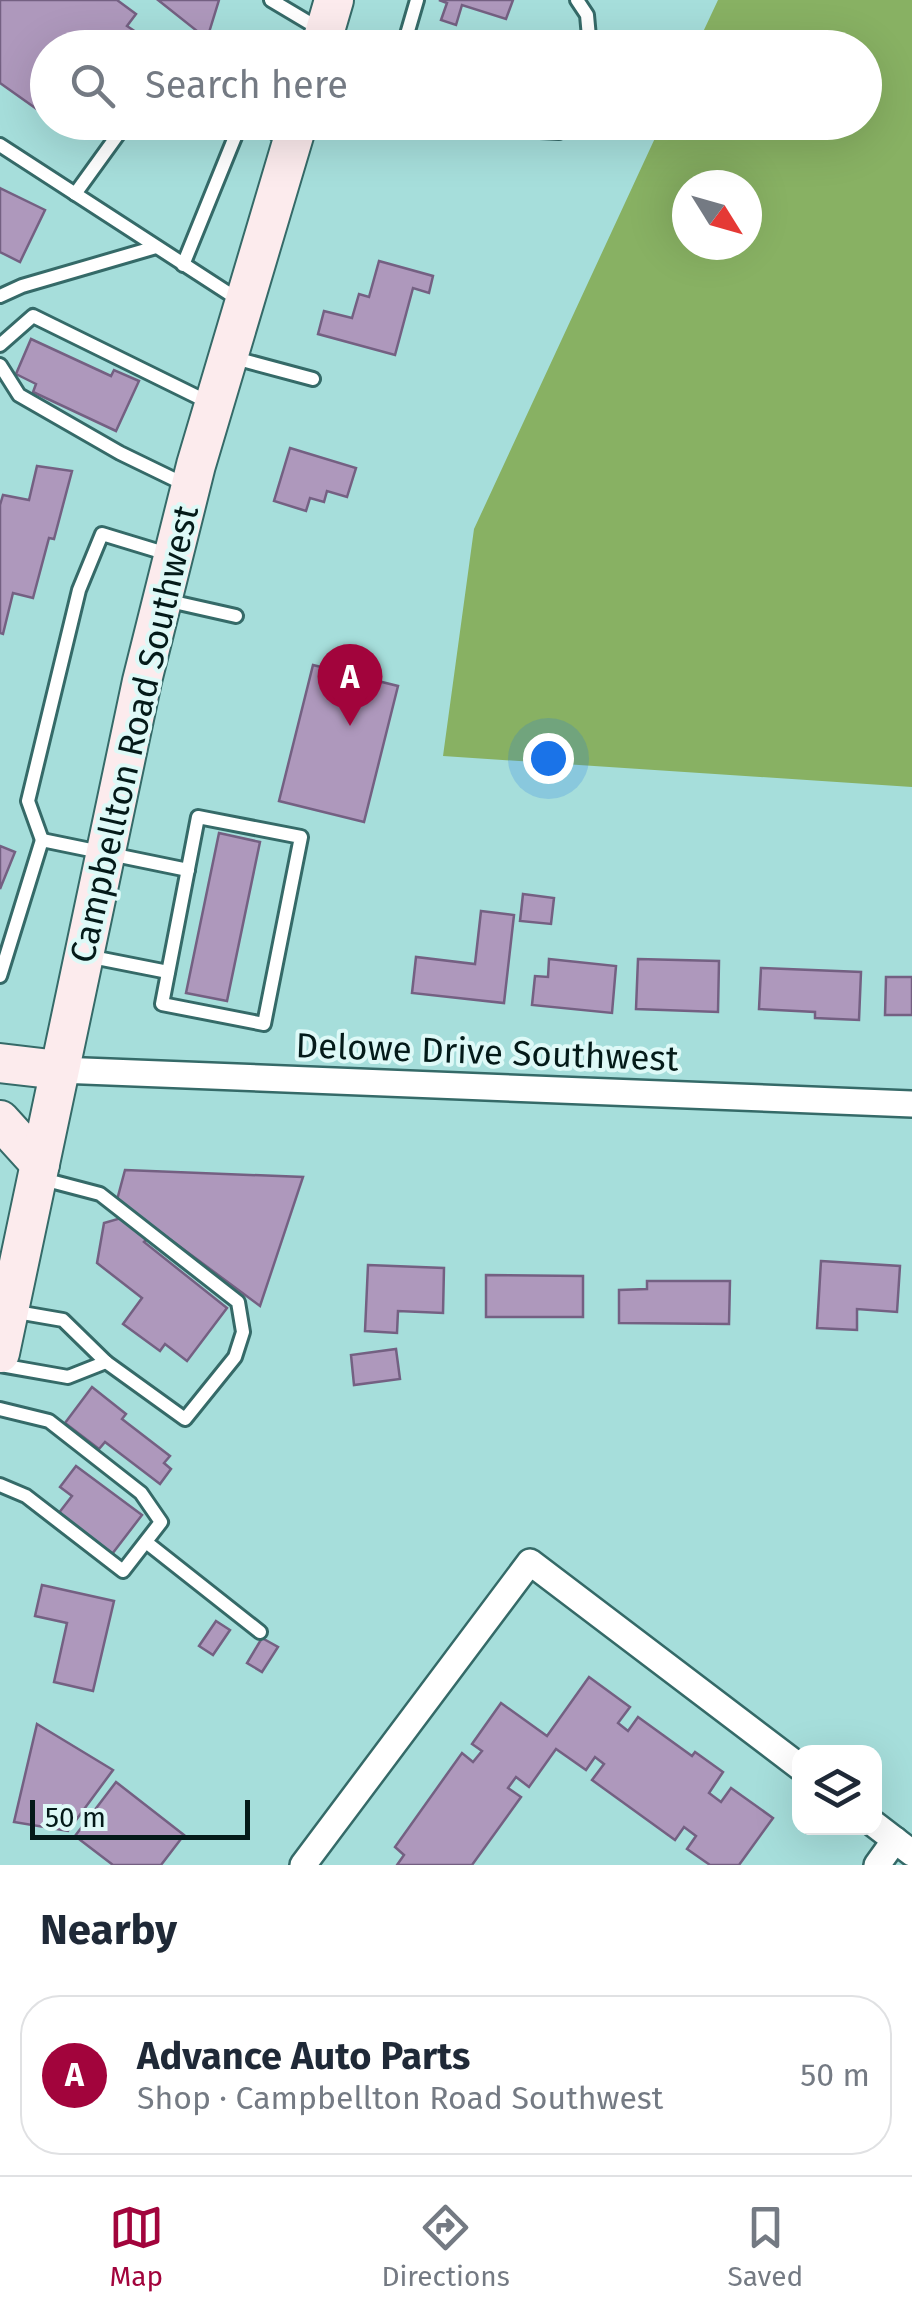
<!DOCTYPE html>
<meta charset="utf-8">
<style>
:root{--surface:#fff;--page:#f6f6f7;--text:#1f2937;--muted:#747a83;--line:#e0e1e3;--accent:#a2043c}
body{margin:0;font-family:"Fira Sans",sans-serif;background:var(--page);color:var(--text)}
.controls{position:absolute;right:30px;bottom:30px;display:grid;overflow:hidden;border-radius:20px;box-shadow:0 10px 40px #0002}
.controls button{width:90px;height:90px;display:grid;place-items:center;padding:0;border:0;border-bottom:2px solid var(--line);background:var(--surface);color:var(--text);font:50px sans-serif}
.compass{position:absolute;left:672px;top:170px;width:90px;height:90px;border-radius:50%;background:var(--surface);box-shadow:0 10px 40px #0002;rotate:127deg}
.scale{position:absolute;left:30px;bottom:25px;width:220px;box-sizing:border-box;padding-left:10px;border:5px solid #041a19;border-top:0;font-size:28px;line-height:35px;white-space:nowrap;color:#041a19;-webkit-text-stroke:8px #def9f7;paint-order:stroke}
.you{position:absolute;left:548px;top:758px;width:35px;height:35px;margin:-25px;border:8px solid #fff;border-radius:50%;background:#1a73e8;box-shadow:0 0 0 15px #1a73e833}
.badge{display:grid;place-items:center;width:65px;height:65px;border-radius:50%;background:var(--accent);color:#fff;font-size:32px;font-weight:700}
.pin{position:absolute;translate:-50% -82px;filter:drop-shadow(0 2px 5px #0008)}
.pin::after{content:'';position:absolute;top:52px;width:35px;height:30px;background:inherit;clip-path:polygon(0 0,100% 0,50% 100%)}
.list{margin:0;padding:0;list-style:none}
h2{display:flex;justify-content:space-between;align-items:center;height:130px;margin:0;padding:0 40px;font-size:42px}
h2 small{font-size:32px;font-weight:400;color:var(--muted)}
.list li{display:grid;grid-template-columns:65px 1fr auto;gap:30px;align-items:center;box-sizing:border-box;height:160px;margin:0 20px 20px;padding:0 20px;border:2px solid var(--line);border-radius:40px}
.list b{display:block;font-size:38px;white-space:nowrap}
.list p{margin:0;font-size:32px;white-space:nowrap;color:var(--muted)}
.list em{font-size:32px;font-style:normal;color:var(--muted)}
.icon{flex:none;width:55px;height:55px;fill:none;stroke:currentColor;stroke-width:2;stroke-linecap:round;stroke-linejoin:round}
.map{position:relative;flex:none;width:912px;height:1865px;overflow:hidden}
.search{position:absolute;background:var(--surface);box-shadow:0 10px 40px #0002;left:30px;right:30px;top:30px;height:110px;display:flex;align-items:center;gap:25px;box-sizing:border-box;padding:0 35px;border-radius:55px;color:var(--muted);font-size:38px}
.sheet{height:310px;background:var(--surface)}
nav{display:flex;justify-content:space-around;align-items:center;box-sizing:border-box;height:140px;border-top:2px solid var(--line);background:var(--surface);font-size:28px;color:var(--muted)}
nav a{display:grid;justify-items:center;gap:5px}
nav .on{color:var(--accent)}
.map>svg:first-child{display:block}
.green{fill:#88b163;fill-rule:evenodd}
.building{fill:#ae98bc;stroke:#746082;stroke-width:2.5}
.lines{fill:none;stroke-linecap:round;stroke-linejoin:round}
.lane-casing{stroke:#356a68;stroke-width:18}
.street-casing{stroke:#356a68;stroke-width:30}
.secondary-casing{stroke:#356a68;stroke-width:42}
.lane{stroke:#fff;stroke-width:12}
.street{stroke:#fff;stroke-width:25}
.secondary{stroke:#fcebed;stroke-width:38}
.labels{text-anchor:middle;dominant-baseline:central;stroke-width:8;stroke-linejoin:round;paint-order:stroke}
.street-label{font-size:35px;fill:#041a19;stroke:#def9f7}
</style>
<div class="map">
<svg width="912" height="1865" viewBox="0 0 912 1865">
<rect width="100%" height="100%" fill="#a6dedb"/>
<path class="green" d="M 718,0 L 912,0 L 912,787 L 443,756 L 474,529 L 662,123 L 864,122 L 864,48 L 696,47 ZM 687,185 L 747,185 L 747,245 L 687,245 Z"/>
<g class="building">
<polygon points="0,0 117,0 136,14 127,26 136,32 125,48 48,48 48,117 0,83"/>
<polygon points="158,0 219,0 207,39"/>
<polygon points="439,0 513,0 506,19 462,5 456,25 441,20 447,3"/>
<polygon points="0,188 45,210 20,262 0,252"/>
<polygon points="379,261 433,276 429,293 413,288 395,355 318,334 324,311 352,318 359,294 369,297"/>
<polygon points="31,339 111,376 114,370 139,381 116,431 33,392 36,384 16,374"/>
<polygon points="290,448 356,468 347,497 327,491 324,502 310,498 306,511 274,501"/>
<polygon points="37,466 72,471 54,539 49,538 33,598 13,593 3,634 0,633 0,505 3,495 29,500"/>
<polygon points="313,665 398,686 364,822 279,801"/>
<polygon points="219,833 260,842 227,1001 186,993"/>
<polygon points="0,846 15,852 0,889"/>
<polygon points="523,894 554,898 551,924 520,921"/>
<polygon points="481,911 514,915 504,1003 412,993 416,957 475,964"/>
<polygon points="549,959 616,966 612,1013 532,1005 535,976 548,977"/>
<polygon points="638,959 719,961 718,1012 636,1009"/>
<polygon points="761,968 861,972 859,1020 815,1018 815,1012 759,1009"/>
<polygon points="886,977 912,977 912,1015 885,1015"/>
<polygon points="125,1170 303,1177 260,1306 117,1200"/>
<polygon points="121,1218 148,1238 144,1242 227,1308 187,1361 165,1344 160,1351 123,1324 142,1298 97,1263 104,1223"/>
<polygon points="821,1261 900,1266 897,1312 857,1309 857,1330 817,1328"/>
<polygon points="368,1265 444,1268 443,1313 398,1311 397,1333 365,1331"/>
<polygon points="486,1275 583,1276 583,1317 486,1317"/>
<polygon points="647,1281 730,1281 729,1324 619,1323 619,1290 647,1289"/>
<polygon points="396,1349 400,1379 354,1385 351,1355"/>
<polygon points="92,1387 126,1414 122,1419 170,1456 164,1463 171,1469 160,1484 105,1442 99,1449 65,1423"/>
<polygon points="76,1466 142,1515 109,1558 55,1518 72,1496 60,1487"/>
<polygon points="42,1585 114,1601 93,1691 54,1682 67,1623 35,1616"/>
<polygon points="216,1621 230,1630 213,1655 199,1646"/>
<polygon points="262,1638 278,1647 262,1672 247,1663"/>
<polygon points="589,1677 630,1707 618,1723 628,1731 638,1717 692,1756 695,1752 723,1772 709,1793 721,1802 731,1788 773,1818 739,1865 710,1865 687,1849 696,1836 684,1827 675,1840 592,1780 604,1764 595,1757 586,1770 556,1749 529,1787 516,1777 508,1788 521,1797 472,1865 397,1865 404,1855 395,1847 462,1753 473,1762 482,1751 472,1744 501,1703 547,1736"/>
<polygon points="37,1724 113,1770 68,1831 14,1822"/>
<polygon points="116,1782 184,1835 161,1865 113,1865 75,1836"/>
</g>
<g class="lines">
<g class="lane-casing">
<g id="lane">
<polyline points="271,0 323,31"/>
<polyline points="577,0 587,15 590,48"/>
<polyline points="403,48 417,0"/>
<polyline points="258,122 289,142"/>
<polyline points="540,131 559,132 567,122"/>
<polyline points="0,145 242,302"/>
<polyline points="75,194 127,122"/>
<polyline points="183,265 241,122"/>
<polyline points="0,296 22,286 156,247"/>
<polyline points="0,345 33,316 212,404"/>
<polyline points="231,357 313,379"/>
<polyline points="0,365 19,395 120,453 188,486"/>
<polyline points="165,600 236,616"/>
<polygon points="198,817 301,837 264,1024 162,1004"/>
<polyline points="42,840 28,801 79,590 102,534 171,555"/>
<polyline points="87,956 168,972"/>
<polyline points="0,976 42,840 188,870"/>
<polyline points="11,1311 63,1320 106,1362 185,1419 235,1357 243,1332 238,1302 100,1194 39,1178"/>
<polyline points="0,1365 68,1377 106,1362"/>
<polyline points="0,1409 49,1421 141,1493 161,1522 123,1571 26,1496 0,1485"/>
<polyline points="146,1542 260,1632"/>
</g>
</g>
<g class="street-casing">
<g id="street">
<polyline points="59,1070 912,1104"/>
<polyline points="874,1824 912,1853"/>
<polyline points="303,1865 530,1562 800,1767"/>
<polyline points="877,1865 895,1840"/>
</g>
</g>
<g class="secondary-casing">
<g id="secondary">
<polyline points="320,48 334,0"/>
<polyline points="0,1063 59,1070"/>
<polyline points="0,1120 40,1164"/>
<polyline points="0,1353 142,681 196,465 298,122"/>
</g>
</g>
<use href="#lane" class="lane"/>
<use href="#street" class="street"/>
<use href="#secondary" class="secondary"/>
</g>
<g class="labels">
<g class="street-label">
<text transform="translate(134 734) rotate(-77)">Campbellton Road Southwest</text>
<text transform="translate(487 1052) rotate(2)">Delowe Drive Southwest</text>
</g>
</g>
</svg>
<div class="controls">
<button><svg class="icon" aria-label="layers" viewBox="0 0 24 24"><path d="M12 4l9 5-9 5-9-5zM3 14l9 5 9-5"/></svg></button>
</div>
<svg class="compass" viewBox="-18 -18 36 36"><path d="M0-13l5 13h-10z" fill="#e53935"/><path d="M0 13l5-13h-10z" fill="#747a83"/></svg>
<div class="scale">50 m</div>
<div class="you"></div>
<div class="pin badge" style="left:350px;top:726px">A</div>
<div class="search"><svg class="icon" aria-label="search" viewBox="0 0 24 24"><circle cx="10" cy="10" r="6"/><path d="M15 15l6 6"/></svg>Search here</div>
</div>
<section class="sheet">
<h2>Nearby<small></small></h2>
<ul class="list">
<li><span class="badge">A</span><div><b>Advance Auto Parts</b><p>Shop · Campbellton Road Southwest</p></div><em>50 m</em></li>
</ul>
</section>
<nav>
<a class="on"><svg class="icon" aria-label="map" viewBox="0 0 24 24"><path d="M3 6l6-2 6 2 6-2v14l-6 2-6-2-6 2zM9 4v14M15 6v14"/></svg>Map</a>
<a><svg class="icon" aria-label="directions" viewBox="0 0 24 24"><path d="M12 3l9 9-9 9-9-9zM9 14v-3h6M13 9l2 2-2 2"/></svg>Directions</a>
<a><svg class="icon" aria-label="saved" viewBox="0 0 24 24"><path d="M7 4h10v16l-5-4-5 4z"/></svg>Saved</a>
</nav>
